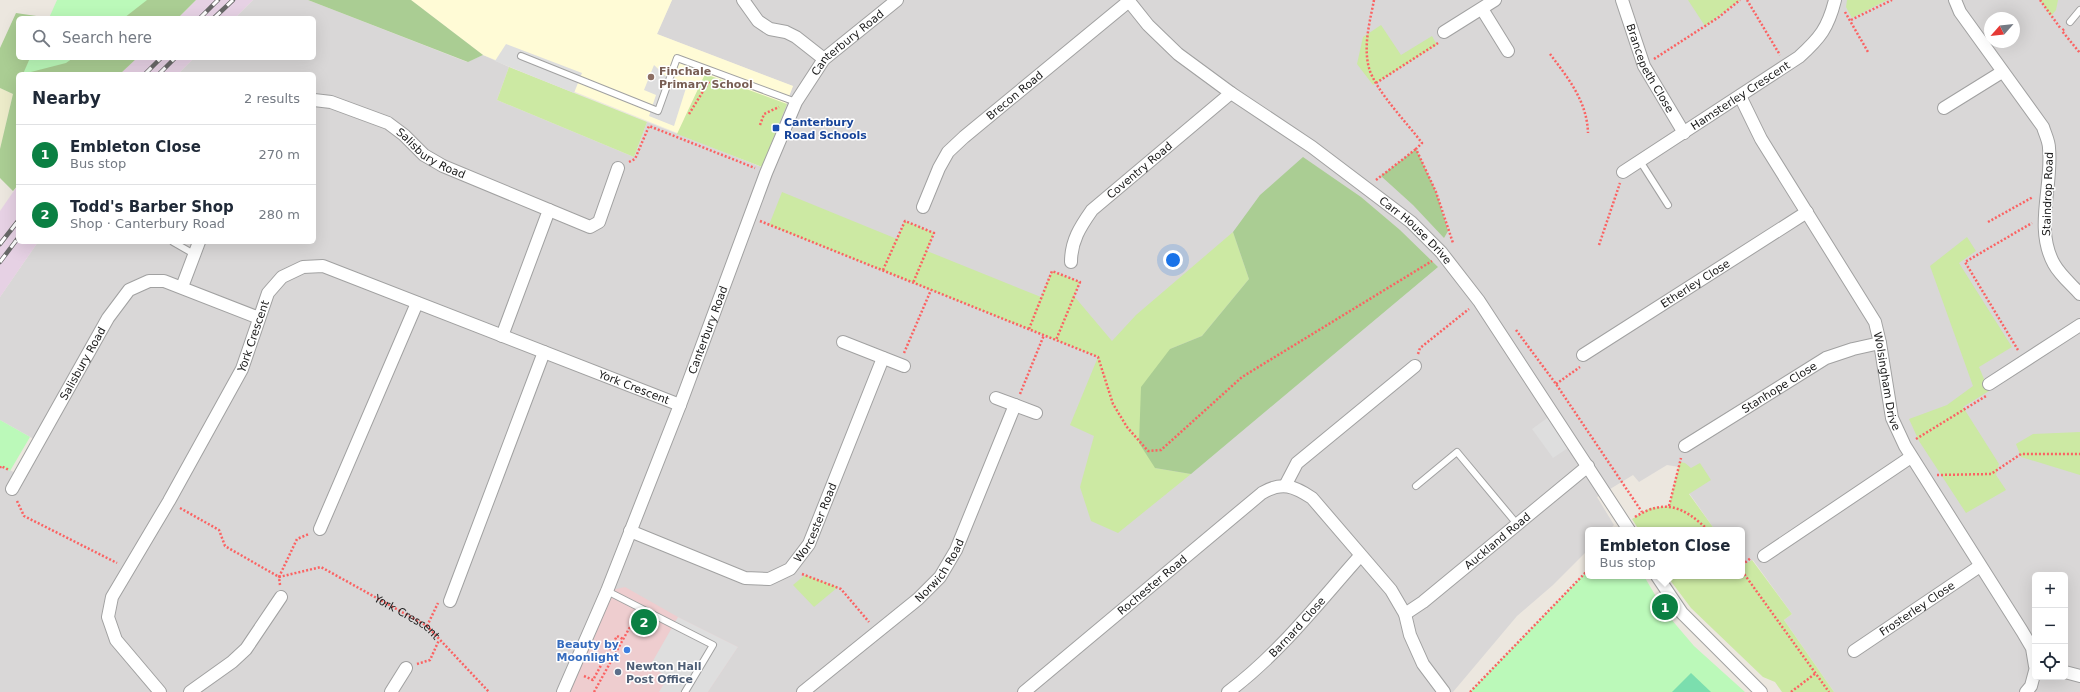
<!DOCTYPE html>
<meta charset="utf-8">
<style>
:root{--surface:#fff;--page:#f6f6f7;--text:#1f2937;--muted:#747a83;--line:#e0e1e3;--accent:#0b8043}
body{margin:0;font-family:"DejaVu Sans",sans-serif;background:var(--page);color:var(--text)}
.controls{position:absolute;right:12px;bottom:12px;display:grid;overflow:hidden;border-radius:6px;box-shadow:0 4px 16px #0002}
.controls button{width:36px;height:36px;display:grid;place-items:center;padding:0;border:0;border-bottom:1px solid var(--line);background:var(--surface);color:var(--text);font:20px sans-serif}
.compass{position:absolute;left:1984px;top:12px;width:36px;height:36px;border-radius:50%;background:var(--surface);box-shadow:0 4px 16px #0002;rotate:243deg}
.you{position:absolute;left:1173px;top:260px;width:14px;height:14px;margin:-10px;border:3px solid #fff;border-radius:50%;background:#1a73e8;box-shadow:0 0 0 6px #1a73e833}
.badge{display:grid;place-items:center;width:26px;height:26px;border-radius:50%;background:var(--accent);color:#fff;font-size:13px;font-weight:700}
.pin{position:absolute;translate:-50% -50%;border:2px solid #fff;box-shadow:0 1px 4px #0006}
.popup{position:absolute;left:1585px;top:527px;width:160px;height:52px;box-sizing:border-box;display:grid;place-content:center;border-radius:6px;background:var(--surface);filter:drop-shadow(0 1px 3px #0005);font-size:13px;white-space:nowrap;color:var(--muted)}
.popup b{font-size:15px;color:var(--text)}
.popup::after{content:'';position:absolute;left:50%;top:100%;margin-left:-8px;border:8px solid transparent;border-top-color:var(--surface)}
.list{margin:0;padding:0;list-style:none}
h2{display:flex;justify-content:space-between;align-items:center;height:52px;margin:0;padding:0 16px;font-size:17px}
h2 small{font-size:13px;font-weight:400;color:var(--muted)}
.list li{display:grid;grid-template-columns:26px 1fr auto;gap:12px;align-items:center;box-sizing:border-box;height:60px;padding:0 16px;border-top:1px solid var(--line)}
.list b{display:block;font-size:15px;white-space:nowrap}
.list p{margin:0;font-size:13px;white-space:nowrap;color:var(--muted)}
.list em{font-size:13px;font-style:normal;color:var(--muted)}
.icon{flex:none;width:22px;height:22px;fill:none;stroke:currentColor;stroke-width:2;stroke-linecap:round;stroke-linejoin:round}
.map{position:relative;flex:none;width:2080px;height:692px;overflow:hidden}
.search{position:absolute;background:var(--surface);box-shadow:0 4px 16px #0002;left:16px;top:16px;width:300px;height:44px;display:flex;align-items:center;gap:10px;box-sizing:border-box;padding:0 14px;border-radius:6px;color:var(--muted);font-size:15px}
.panel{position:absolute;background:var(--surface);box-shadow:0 4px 16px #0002;left:16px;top:72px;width:300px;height:172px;border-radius:6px}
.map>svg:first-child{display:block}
.residential{fill:#d9d7d7;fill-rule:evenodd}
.commercial{fill:#eecdcf}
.industrial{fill:#e6d1e4}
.education{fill:#fffbd6}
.farmland{fill:#ecebc9}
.grass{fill:#cce9a3}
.forest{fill:#aacd93}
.park{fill:#bbf9b9}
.pitch{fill:#7bdeae}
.parking{fill:#dedede}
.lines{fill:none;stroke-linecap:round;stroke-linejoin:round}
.lane-casing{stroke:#a1a1a1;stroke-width:8}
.street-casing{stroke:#a1a1a1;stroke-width:14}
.path{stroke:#fb6262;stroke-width:2.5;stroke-dasharray:2 2;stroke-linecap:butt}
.lane{stroke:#fff;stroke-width:6}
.street{stroke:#fff;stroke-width:12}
.rail-casing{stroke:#686868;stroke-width:4.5}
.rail{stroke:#fff;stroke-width:3;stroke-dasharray:9;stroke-linecap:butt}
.education-dot{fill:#8d6e63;stroke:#fff;stroke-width:1.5}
.transit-dot{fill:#1a4fb4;stroke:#fff;stroke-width:1.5}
.shop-dot{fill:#3f7fe0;stroke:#fff;stroke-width:1.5}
.service-dot{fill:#5c6f8a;stroke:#fff;stroke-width:1.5}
.labels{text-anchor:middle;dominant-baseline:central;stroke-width:3;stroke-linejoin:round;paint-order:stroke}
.street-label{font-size:11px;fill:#1a1a1a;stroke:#fff}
.education-label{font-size:11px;font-weight:bold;fill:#785e54;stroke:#fff;text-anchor:start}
.transit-label{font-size:11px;font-weight:bold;fill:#164399;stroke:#fff;text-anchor:start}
.shop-label{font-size:11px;font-weight:bold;fill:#366cbe;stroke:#fff;text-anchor:end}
.service-label{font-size:11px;font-weight:bold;fill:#4e5e75;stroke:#fff;text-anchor:start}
</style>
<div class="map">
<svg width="2080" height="692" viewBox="0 0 2080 692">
<rect width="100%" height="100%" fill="#ece7df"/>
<path class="residential" d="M 253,0 L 308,0 L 467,62 L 483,55 L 509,67 L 497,100 L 634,157 L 647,122 L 762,167 L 793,86 L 657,34 L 672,0 L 2080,0 L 2080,692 L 1834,692 L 1784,620 L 1792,614 L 1753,560 L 1742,566 L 1742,530 L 1715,530 L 1689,493 L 1691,469 L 1667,465 L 1639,482 L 1633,475 L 1597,497 L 1614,525 L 1609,530 L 1588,530 L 1588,550 L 1553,585 L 1517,616 L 1453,692 L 0,692 L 0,468 L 1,466 L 20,475 L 39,442 L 0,420 L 0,297 L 38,242 L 314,242 L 314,74 L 178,74 L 194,58 L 314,58 L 314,18 L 235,18 ZM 1990,18 L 2014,18 L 2014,42 L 1990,42 ZM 2035,575 L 2065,575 L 2065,677 L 2035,677 Z"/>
<polygon class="commercial" points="625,587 678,617 738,647 708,692 563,692 607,591"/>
<g class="industrial">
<polygon points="196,0 253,0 235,18 178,18"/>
<polygon points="137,58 194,58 178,74 120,74"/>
<polygon points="18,185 18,242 38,242 0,297 0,211"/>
</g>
<polygon class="education" points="411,0 672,0 657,34 793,86 762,167 483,55"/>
<polygon class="farmland" points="0,88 13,94 0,149"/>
<g class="grass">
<polygon points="1688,0 1740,0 1705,26"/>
<polygon points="1847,0 1887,0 1852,18 1846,7"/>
<polygon points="2040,0 2058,0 2056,10 2051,16"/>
<polygon points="1381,25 1401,55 1432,36 1437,45 1373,85 1357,64 1363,37"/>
<polygon points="509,67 647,122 634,157 497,100"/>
<polygon points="705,74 787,104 762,167 677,134"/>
<polygon points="782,192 897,239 905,221 934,233 927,251 1041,297 1052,271 1080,282 1074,296 1112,341 1136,315 1233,232 1249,279 1202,336 1170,349 1155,468 1191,474 1118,533 1091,521 1080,487 1094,436 1070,425 1098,357 769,225"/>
<polygon points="1967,237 1976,251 1959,263 2012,347 1979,367 1989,391 1963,407 1999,464 1996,475 2006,490 1966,513 1919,441 1909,419 1947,405 1973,386 1930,266"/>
<polygon points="2080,432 2080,475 2021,457 2016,444 2033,434"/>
<polygon points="1680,462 1685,463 1691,468 1700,463 1711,480 1689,494 1715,530 1639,530 1632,519 1650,508 1669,506"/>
<polygon points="1752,560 1792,614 1784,620 1834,692 1782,692 1775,682 1763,677 1691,608 1667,576 1742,576 1742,566"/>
<polygon points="805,575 838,587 814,607 793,585"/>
</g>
<g class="forest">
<polygon points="104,0 196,0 178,18 105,18"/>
<polygon points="308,0 411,0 483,55 468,62"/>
<polygon points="16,13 50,18 18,18 18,58 137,58 120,74 18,74 18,185 13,191 0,178 0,149 13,94 0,88 0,48"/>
<polygon points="1416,149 1436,192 1448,231 1444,238 1413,205 1381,176"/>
<polygon points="1303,157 1361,197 1400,230 1438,267 1191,474 1155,468 1139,443 1141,387 1170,349 1202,336 1249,279 1233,232 1260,195"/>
</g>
<g class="park">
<polygon points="57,0 147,0 124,18 49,18"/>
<polygon points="30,58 73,58 66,63 23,74"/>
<polygon points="0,420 30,437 10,471 1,467 0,468"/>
<polygon points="1588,570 1588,576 1644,576 1665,612 1694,646 1745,692 1470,692"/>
</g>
<polygon class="pitch" points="1691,673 1711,692 1672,692"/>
<g class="parking">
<polygon points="506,44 582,73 574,93 495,61"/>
<polygon points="654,65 675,85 686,88 674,126 649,116 656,95 644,90"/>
<polygon points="1554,413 1574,444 1553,458 1532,429"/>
<polygon points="678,617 738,647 708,692 659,692 668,677 650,666"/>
</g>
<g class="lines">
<g class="lane-casing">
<g id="lane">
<polyline points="2070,22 2080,10"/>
<polyline points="521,56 658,111 677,58 796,102"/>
<polyline points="1640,161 1668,205"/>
<polyline points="173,242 194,254"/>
<polyline points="1416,486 1457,452 1517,524"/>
<polyline points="607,591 713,645 685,692"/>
</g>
</g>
<g class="street-casing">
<g id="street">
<polyline points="743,0 758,21 770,29 786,32 796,37 824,59"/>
<path id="s2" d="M 1128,0 L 1148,25 L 1178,54 L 1231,93 L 1312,147 L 1411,222 L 1441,252 L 1479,301 L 1629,530"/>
<path id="s3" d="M 1622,0 L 1644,66 L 1684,133"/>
<path d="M 1955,0 L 1960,12 L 2043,127 C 2045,134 2049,141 2049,148 C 2053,186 2034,228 2054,264 C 2060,275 2072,285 2080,294"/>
<polyline points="1482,9 1508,51"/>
<polyline points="1444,32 1495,0"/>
<path id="s4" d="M 1740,96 L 1761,139 L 1875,322 L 1880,343 L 1892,418 L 1905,446 L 2022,631 L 2032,648 L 2035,666"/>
<path id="s5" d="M 314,100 L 331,102 L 388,123 L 404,135 L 424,155 L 443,166 L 549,210 L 502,336"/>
<polyline points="1944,108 2002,72"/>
<path id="s6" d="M 1623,172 L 1799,57 C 1820,38 1828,28 1835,0"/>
<path id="s7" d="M 923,207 L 939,168 L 948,152 L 964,137 L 1129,1"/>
<polyline points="549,210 590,227 599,222 618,168"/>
<path id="s8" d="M 1071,262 C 1071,241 1080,227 1092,210 L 1231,93"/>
<polyline points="182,287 199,242"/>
<polyline points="843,342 904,366"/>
<path id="s9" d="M 1583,355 L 1807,212"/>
<polyline points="1989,384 2080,325"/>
<polyline points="996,398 1036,413"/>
<path id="s10" d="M 1685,446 L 1826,358 L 1853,349 L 1880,343"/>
<polyline points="1285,486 1297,463 1415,366"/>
<path id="s11" d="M 12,489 L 108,318 L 129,290 L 149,281 L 164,281 L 259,318"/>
<polyline points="320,529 417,303"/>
<path id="s12" d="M 630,531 L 745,578 L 769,579 L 790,569 L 809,544 L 883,358"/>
<polyline points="1764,556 1911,457"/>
<polyline points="1657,576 1682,613 1761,692"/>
<polyline points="450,601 544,352"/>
<path id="s13" d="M 1405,614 L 1423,602 L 1588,466"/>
<path id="s14" d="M 1854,651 L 1980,566"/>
<polyline points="2065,672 2080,676"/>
<path id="s15" d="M 160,692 L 116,640 L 108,617 L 112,597 L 169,501 L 242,369 L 268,293 L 282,277 L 303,267 L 323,266 L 680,405"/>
<polyline points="190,692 232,662 246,649 281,597"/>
<polyline points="391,692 406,668"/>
<path id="s16" d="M 563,692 L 607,591 L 680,405 L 766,173 L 796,102 L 824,59 L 897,0"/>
<path id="s17" d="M 803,692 L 918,599 L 940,577 L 956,550 L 1015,405"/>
<path id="s18" d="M 1024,692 L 1262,493 C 1282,481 1294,486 1312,498 L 1391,590 L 1405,614 L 1410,635 L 1423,664 L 1444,692"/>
<path id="s19" d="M 1228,692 C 1279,654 1318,603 1360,556"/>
<polyline points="2026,692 2031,686 2035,671"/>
</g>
</g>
<g class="path">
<path d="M 1374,0 C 1370,21 1363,46 1369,68 C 1375,90 1408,124 1422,143 L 1416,149 L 1436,192 L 1453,243"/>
<polyline points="1747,0 1780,55"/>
<polyline points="2040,0 2061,29"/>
<polyline points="1845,12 1868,52"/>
<polyline points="1851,20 1892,0"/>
<polyline points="2064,29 2062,31 2080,53"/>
<path d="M 1550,54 C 1568,78 1587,101 1588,133"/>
<polyline points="1654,59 1719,17 1740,0"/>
<polyline points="1376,83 1438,43"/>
<polyline points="689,114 710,80"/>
<polyline points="760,125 764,114 779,107"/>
<polyline points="629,162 635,159 649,126 755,168"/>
<polyline points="1376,180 1416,149"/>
<polyline points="760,221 1098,357 1113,404 1127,427 1148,451 1161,450 1242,377 1432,261"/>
<polyline points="1988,222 2033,197"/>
<polyline points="1599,245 1620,183"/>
<polyline points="883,270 905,221 934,233 913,283"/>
<polyline points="1029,329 1052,271 1080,282 1056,340"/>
<polyline points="1516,330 1556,384 1642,512"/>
<polyline points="2018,350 1965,262 2032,223"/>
<polyline points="904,353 931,290"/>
<polyline points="1418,354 1420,348 1469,309"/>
<polyline points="1556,384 1580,367"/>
<polyline points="1020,394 1044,335"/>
<polyline points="1916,439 1986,396"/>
<polyline points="0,468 1,466 9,470"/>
<polyline points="1937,475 1991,474 2021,454 2080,454"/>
<polyline points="17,501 24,516 117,563"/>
<polyline points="1669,506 1681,458"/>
<path id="s1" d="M 180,508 L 219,530 L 225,546 L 279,577 L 321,567 L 427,626 L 489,692"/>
<path d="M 1635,517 C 1665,498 1684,507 1708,530"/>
<polyline points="1742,565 1751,558"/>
<polyline points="1742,571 1829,692"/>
<polyline points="802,574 841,589 869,622"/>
<polyline points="280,585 279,577 297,539 309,534"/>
<polyline points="427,626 438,603"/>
<polyline points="417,664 430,660 439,640"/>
<polyline points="584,676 593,680 617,636 623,639"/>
<polyline points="594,692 636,616"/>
<polyline points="1470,692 1588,570"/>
<polyline points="1791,692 1816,673"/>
</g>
<use href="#lane" class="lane"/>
<use href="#street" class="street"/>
<g class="rail-casing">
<g id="rail">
<polyline points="200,18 218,0"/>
<polyline points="214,18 233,0"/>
<polyline points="145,74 161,58"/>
<polyline points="159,74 175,58"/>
<polyline points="0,244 18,221"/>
<polyline points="0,262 18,238"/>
</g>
</g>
<use href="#rail" class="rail"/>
</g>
<circle class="education-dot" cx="651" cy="77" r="4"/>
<rect class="transit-dot" x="772" y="124" width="8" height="8" rx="2"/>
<circle class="shop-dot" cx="627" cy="650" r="4"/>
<circle class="service-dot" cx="618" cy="672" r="4"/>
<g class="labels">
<g class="street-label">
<text stroke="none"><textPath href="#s16" startOffset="714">Canterbury Road</textPath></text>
<text stroke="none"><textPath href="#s3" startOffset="74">Brancepeth Close</textPath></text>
<text stroke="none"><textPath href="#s7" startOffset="148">Brecon Road</textPath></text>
<text stroke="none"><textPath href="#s6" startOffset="140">Hamsterley Crescent</textPath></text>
<text stroke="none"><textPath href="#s5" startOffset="131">Salisbury Road</textPath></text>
<text stroke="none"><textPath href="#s8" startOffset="119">Coventry Road</textPath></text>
<text transform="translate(2048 194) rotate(-88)">Staindrop Road</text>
<text stroke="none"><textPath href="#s2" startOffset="370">Carr House Drive</textPath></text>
<text stroke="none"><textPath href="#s9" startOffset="133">Etherley Close</textPath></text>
<text stroke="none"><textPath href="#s16" startOffset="390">Canterbury Road</textPath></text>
<text stroke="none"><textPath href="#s15" startOffset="410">York Crescent</textPath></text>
<text stroke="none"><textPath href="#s11" startOffset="144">Salisbury Road</textPath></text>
<text stroke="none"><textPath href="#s4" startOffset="324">Wolsingham Drive</textPath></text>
<text stroke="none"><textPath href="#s10" startOffset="111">Stanhope Close</textPath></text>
<text stroke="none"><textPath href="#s15" startOffset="854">York Crescent</textPath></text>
<text stroke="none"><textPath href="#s12" startOffset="225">Worcester Road</textPath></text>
<text stroke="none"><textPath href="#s13" startOffset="118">Auckland Road</textPath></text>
<text stroke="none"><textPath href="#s17" startOffset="184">Norwich Road</textPath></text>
<text stroke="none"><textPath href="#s18" startOffset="167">Rochester Road</textPath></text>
<text stroke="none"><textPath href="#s14" startOffset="76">Frosterley Close</textPath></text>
<text stroke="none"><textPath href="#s1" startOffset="267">York Crescent</textPath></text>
<text stroke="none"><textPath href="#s19" startOffset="95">Barnard Close</textPath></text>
</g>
<g class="education-label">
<text x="659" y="71">Finchale<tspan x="659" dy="13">Primary School</tspan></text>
</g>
<g class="transit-label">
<text x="784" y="122">Canterbury<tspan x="784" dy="13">Road Schools</tspan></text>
</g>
<g class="shop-label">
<text x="619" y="644">Beauty by<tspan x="619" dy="13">Moonlight</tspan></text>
</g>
<g class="service-label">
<text x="626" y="666">Newton Hall<tspan x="626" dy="13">Post Office</tspan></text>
</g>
</g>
</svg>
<div class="controls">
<button>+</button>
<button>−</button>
<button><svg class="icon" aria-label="locate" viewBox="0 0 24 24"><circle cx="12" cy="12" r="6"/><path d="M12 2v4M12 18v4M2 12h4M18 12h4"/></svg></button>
</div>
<svg class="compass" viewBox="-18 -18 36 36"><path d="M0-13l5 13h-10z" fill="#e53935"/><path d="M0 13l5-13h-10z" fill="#747a83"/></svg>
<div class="you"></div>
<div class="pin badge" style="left:1665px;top:607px">1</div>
<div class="popup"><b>Embleton Close</b>Bus stop</div>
<div class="pin badge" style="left:644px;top:622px">2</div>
<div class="search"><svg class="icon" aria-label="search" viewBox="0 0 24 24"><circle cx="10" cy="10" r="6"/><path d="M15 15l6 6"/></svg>Search here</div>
<section class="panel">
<h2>Nearby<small>2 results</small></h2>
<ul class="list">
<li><span class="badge">1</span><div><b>Embleton Close</b><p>Bus stop</p></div><em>270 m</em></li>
<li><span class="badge">2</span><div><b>Todd's Barber Shop</b><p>Shop · Canterbury Road</p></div><em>280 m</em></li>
</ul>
</section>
</div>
